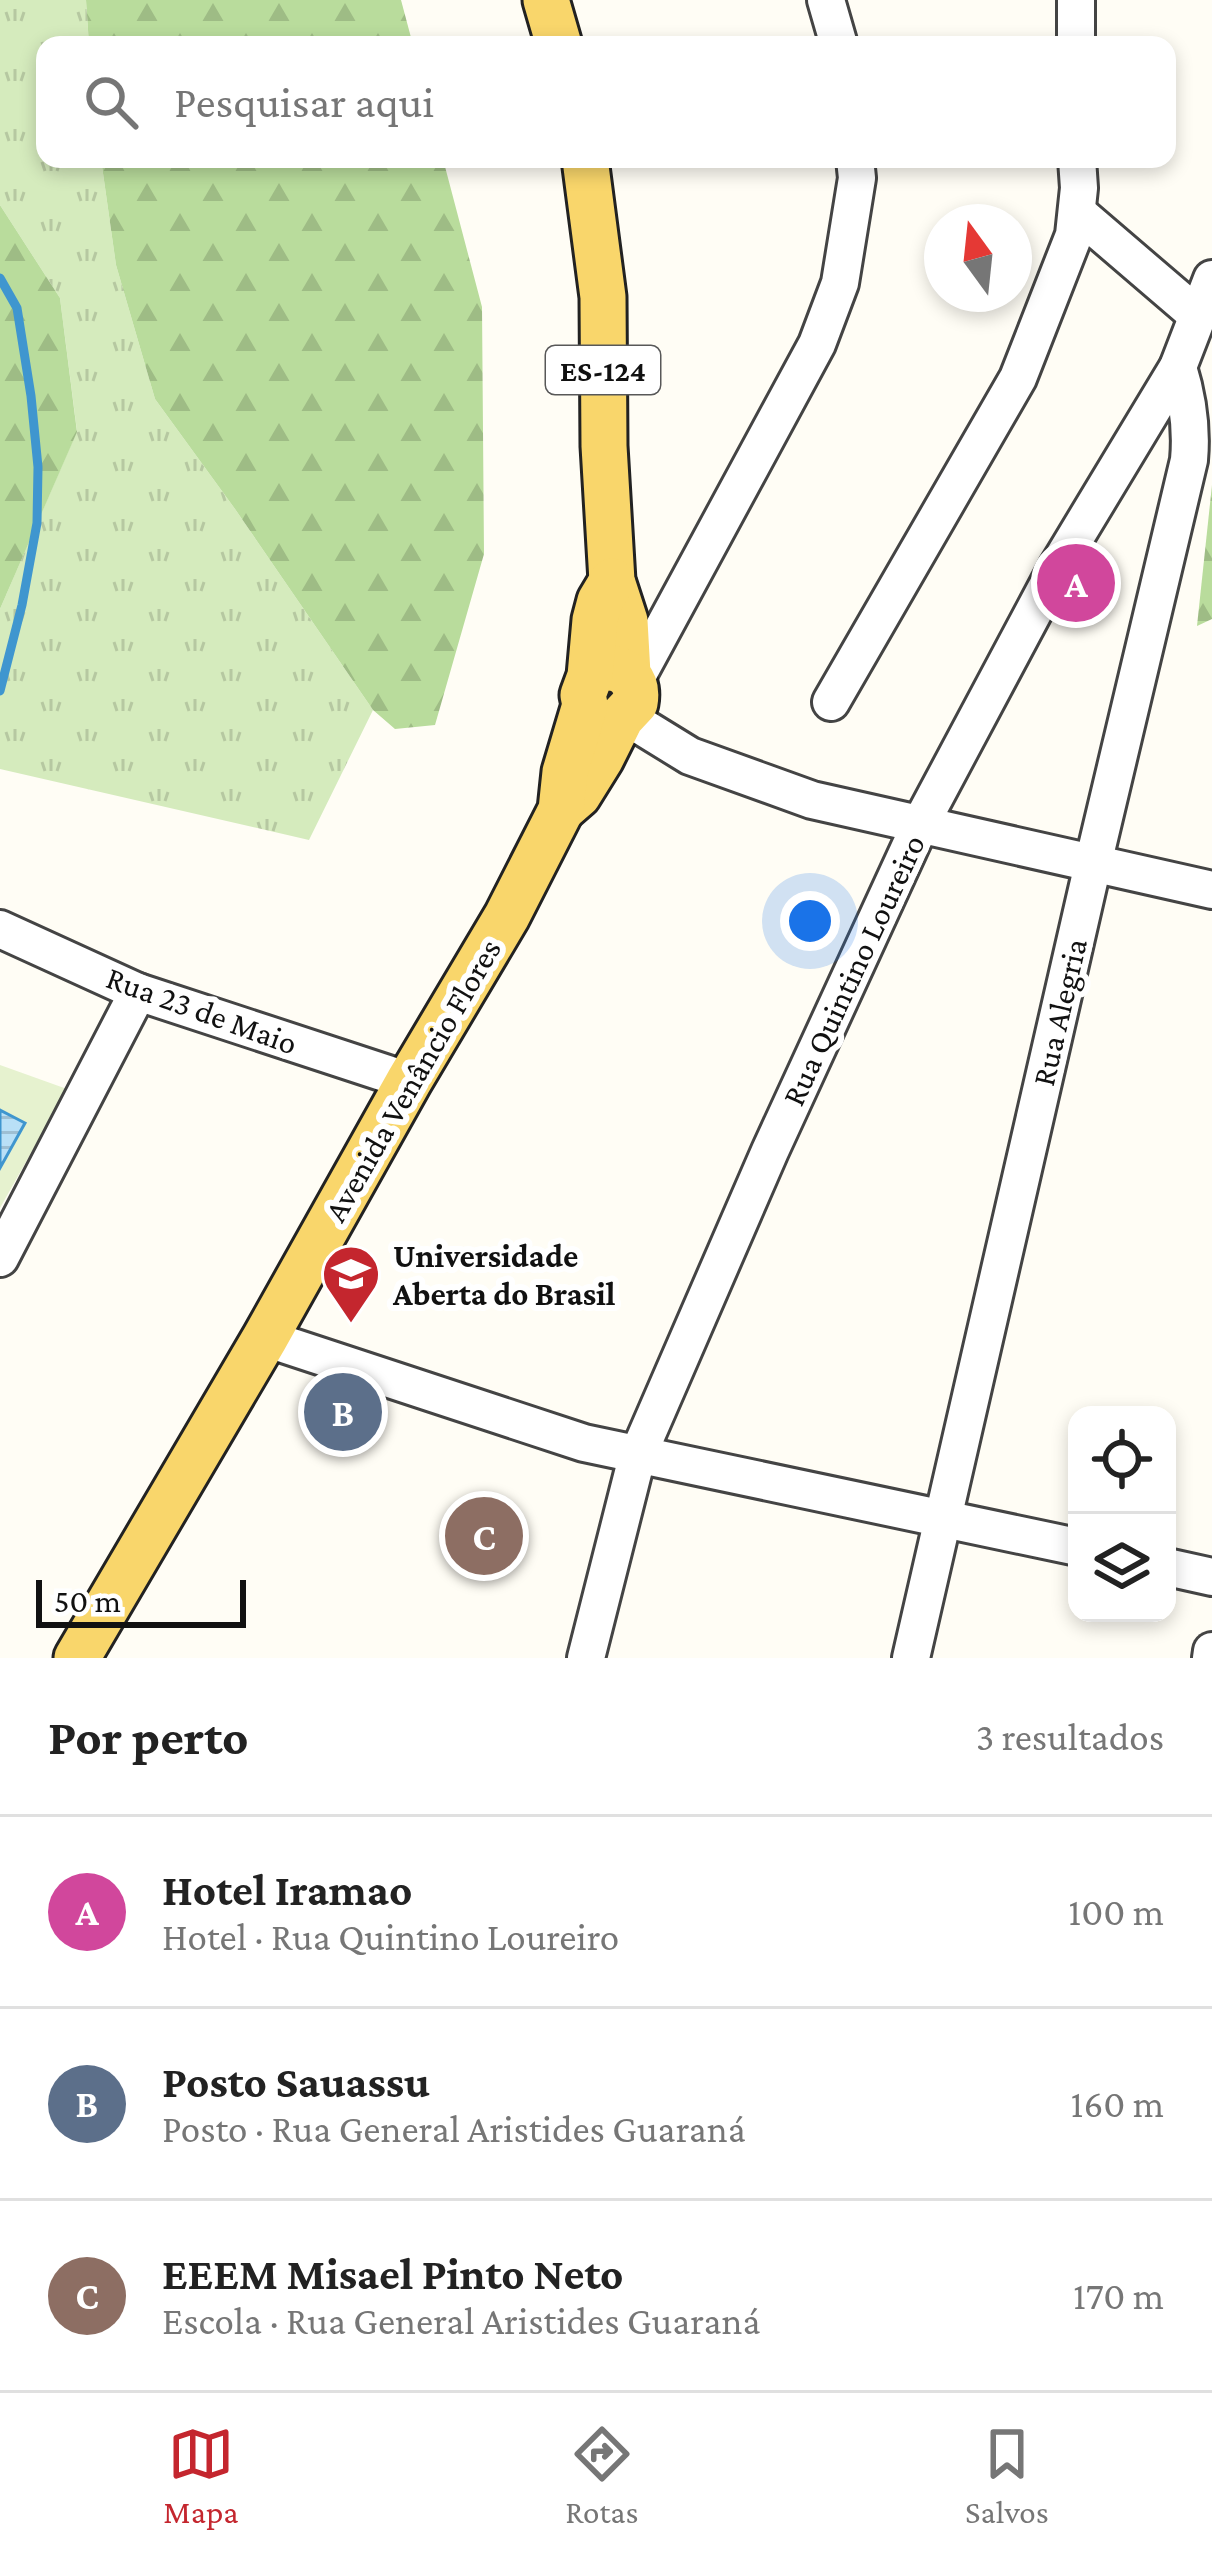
<!DOCTYPE html>
<html lang="pt">
<meta charset="utf-8">
<style>
:root{--surface:#fff;--page:#f2f2f2;--text:#222;--muted:#767676;--line:#e0e0e0;--accent:#c4262e}
body{margin:0;font-family:"Crimson Pro",serif;background:var(--page);color:var(--text)}
.controls{position:absolute;right:36px;bottom:36px;display:grid;overflow:hidden;border-radius:24px;box-shadow:0 6px 18px #0003}
.controls button{width:108px;height:108px;display:grid;place-items:center;padding:0;border:0;border-bottom:3px solid var(--line);background:var(--surface);color:var(--text);font:60px sans-serif}
.compass{position:absolute;left:924px;top:204px;width:108px;height:108px;border-radius:50%;background:var(--surface);box-shadow:0 6px 18px #0003;rotate:345deg}
.scale{position:absolute;left:36px;bottom:30px;width:210px;box-sizing:border-box;padding-left:12px;border:6px solid #111;border-top:0;font-size:33px;line-height:42px;white-space:nowrap;color:#111;-webkit-text-stroke:9px #fff;paint-order:stroke}
.you{position:absolute;left:810px;top:921px;width:42px;height:42px;margin:-30px;border:9px solid #fff;border-radius:50%;background:#1a73e8;box-shadow:0 0 0 18px #1a73e833}
.badge{display:grid;place-items:center;width:78px;height:78px;border-radius:50%;background:var(--accent);color:#fff;font-size:39px;font-weight:700}
.pin{position:absolute;translate:-50% -50%;border:6px solid #fff;box-shadow:0 3px 12px #0006}
.list{margin:0;padding:0;list-style:none}
h2{display:flex;justify-content:space-between;align-items:center;height:156px;margin:0;padding:0 48px;font-size:51px}
h2 small{font-size:39px;font-weight:400;color:var(--muted)}
.list li{display:grid;grid-template-columns:78px 1fr auto;gap:36px;align-items:center;box-sizing:border-box;height:192px;padding:0 48px;border-top:3px solid var(--line)}
.list b{display:block;font-size:45px;white-space:nowrap}
.list p{margin:0;font-size:39px;white-space:nowrap;color:var(--muted)}
.list em{font-size:39px;font-style:normal;color:var(--muted)}
.icon{flex:none;width:66px;height:66px;fill:none;stroke:currentColor;stroke-width:2;stroke-linecap:round;stroke-linejoin:round}
.map{position:relative;flex:none;width:1212px;height:1658px;overflow:hidden}
.search{position:absolute;background:var(--surface);box-shadow:0 6px 18px #0003;left:36px;right:36px;top:36px;height:132px;display:flex;align-items:center;gap:30px;box-sizing:border-box;padding:0 42px;border-radius:24px;color:var(--muted);font-size:45px}
.sheet{height:732px;background:var(--surface)}
nav{display:flex;justify-content:space-around;align-items:center;box-sizing:border-box;height:168px;border-top:3px solid var(--line);background:var(--surface);font-size:33px;color:var(--muted)}
nav a{display:grid;justify-items:center;gap:6px}
nav .on{color:var(--accent)}
.map>svg:first-child{display:block}
.grass{fill:url(#grass-tufts)}
.forest{fill:url(#forest-firs)}
.pitch{fill:#e6f2cf}
.water{fill:url(#water-rules);stroke:#3f96cf;stroke-width:3}
.lines{fill:none;stroke-linecap:round;stroke-linejoin:round}
.stream{stroke:#3f96cf;stroke-width:9}
.minor-casing{stroke:#444;stroke-width:42}
.major-casing{stroke:#222;stroke-width:51}
.minor{stroke:#fff;stroke-width:36}
.major{stroke:#f9d66b;stroke-width:45}
.labels{text-anchor:middle;dominant-baseline:central;stroke-width:12;stroke-linejoin:round;paint-order:stroke}
.shield{fill:#fff;stroke:#585858;stroke-width:3}
.shield-label{font-size:30px;font-weight:bold;fill:#111}
.street-label{font-size:33px;fill:#111;stroke:#fff}
.poi-label{font-size:33px;font-weight:bold;fill:#111;stroke:#fff;text-anchor:start}
</style>
<div class="map">
<svg width="1212" height="1658" viewBox="0 0 1212 1658">
<defs>
<pattern id="grass-tufts" width="24" height="20" patternUnits="userSpaceOnUse" patternTransform="scale(3)"><rect width="24" height="20" fill="#d5ebbd"/><path d="M3 7l-1-3M5 7V3M7 7l1-3M15 17l-1-3M17 17v-4M19 17l1-3" fill="none" stroke="#b6c8a1"/></pattern>
<pattern id="forest-firs" width="22" height="20" patternUnits="userSpaceOnUse" patternTransform="scale(3)"><rect width="22" height="20" fill="#b9dc9c"/><path d="M5 1l3.5 6h-7zM16 11l3.5 6h-7z" fill="#9ebc85"/></pattern>
<pattern id="water-rules" width="6" height="5" patternUnits="userSpaceOnUse" patternTransform="scale(3)"><rect width="6" height="5" fill="#b9e0f7"/><path d="M0 2.5h6" fill="none" stroke="#9ebfd3"/></pattern>
</defs>
<rect width="100%" height="100%" fill="#fffdf5"/>
<polygon class="grass" points="0,0 86,0 89,45 45,45 45,159 101,159 116,265 155,399 235,509 373,710 309,840 0,769 0,609 77,431 60,298 0,205"/>
<g class="forest">
<polygon points="86,0 401,0 413,45 89,45"/>
<polygon points="101,159 443,159 482,307 484,554 435,725 395,729 373,710 235,509 155,399 116,265"/>
<polygon points="0,205 60,298 77,432 0,609"/>
<polygon points="1212,485 1212,619 1197,626"/>
</g>
<polygon class="pitch" points="0,1065 67,1089 0,1208"/>
<polygon class="water" points="0,1110 25,1123 0,1168"/>
<g class="lines">
<polyline class="stream" points="0,278 17,308 31,396 38,467 37,523 22,605 0,691"/>
<g class="minor-casing">
<g id="minor">
<polyline points="826,0 839,45"/>
<polyline points="1076,45 1076,0"/>
<polyline points="1078,213 1197,315"/>
<polyline points="634,682 817,344 840,283 857,178 855,159"/>
<polyline points="831,702 1018,378 1074,235 1079,188 1077,159"/>
<polyline points="625,716 690,756 812,800 1212,890"/>
<polyline points="0,929 138,992 409,1081"/>
<polyline points="0,1258 138,992"/>
<polyline points="265,1338 584,1443 1077,1547"/>
<polyline points="1167,1567 1212,1577"/>
<polyline points="586,1658 637,1457 770,1151 921,823 1058,566 1178,367 1212,279"/>
<path d="M 911,1658 L 1093,864 L 1189,460 C 1192,427 1188,399 1178,367"/>
<polyline points="1211,1658 1212,1651"/>
</g>
</g>
<g class="major-casing">
<g id="major">
<polyline points="546,0 559,45"/>
<polyline points="585,159 603,297 604,446 612,581 625,621 628,674"/>
<path d="M 563,808 L 578,795 L 601,758 L 621,718 L 635,703 C 639,681 626,667 604,668"/>
<polyline points="77,1658 265,1338 409,1081 507,916 561,810 565,772 585,705 583,695 590,676 595,620 600,601 612,581"/>
</g>
</g>
<use href="#minor" class="minor"/>
<use href="#major" class="major"/>
</g>
<defs>
<g id="university-pin" transform="scale(3)"><path d="M0 17L-7.5 6A9.5 9.5 0 1 1 7.5 6Z" fill="#c4262e" stroke="#fff"/><path d="M0-5L7-2L0 1L-7-2ZM-4 1L0 2.5L4 1V4Q0 6-4 4Z" fill="#fff"/></g>
</defs>
<g fill-rule="evenodd">
<use href="#university-pin" x="351" y="1274"/>
</g>
<g class="labels">
<rect class="shield" x="546" y="346" width="114" height="48" rx="9"/>
<g class="shield-label">
<text x="603" y="370">ES-124</text>
</g>
<g class="street-label">
<text transform="translate(853 970) rotate(-65)">Rua Quintino Loureiro</text>
<text transform="translate(202 1010) rotate(20)">Rua 23 de Maio</text>
<text transform="translate(1059 1012) rotate(-77)">Rua Alegria</text>
<text transform="translate(412 1080) rotate(-60)">Avenida Venâncio Flores</text>
</g>
<g class="poi-label">
<text x="393" y="1255">Universidade<tspan x="393" dy="38">Aberta do Brasil</tspan></text>
</g>
</g>
</svg>
<div class="controls">
<button><svg class="icon" aria-label="locate" viewBox="0 0 24 24"><circle cx="12" cy="12" r="6"/><path d="M12 2v4M12 18v4M2 12h4M18 12h4"/></svg></button>
<button><svg class="icon" aria-label="layers" viewBox="0 0 24 24"><path d="M12 4l9 5-9 5-9-5zM3 14l9 5 9-5"/></svg></button>
</div>
<svg class="compass" viewBox="-18 -18 36 36"><path d="M0-13l5 13h-10z" fill="#e53935"/><path d="M0 13l5-13h-10z" fill="#767676"/></svg>
<div class="scale">50 m</div>
<div class="you"></div>
<div class="pin badge" style="left:1076px;top:583px;background:#d1479c">A</div>
<div class="pin badge" style="left:343px;top:1412px;background:#5c6f8a">B</div>
<div class="pin badge" style="left:484px;top:1536px;background:#8d6e63">C</div>
<div class="search"><svg class="icon" aria-label="search" viewBox="0 0 24 24"><circle cx="10" cy="10" r="6"/><path d="M15 15l6 6"/></svg>Pesquisar aqui</div>
</div>
<section class="sheet">
<h2>Por perto<small>3 resultados</small></h2>
<ul class="list">
<li><span class="badge" style="background:#d1479c">A</span><div><b>Hotel Iramao</b><p>Hotel · Rua Quintino Loureiro</p></div><em>100 m</em></li>
<li><span class="badge" style="background:#5c6f8a">B</span><div><b>Posto Sauassu</b><p>Posto · Rua General Aristides Guaraná</p></div><em>160 m</em></li>
<li><span class="badge" style="background:#8d6e63">C</span><div><b>EEEM Misael Pinto Neto</b><p>Escola · Rua General Aristides Guaraná</p></div><em>170 m</em></li>
</ul>
</section>
<nav>
<a class="on"><svg class="icon" aria-label="map" viewBox="0 0 24 24"><path d="M3 6l6-2 6 2 6-2v14l-6 2-6-2-6 2zM9 4v14M15 6v14"/></svg>Mapa</a>
<a><svg class="icon" aria-label="directions" viewBox="0 0 24 24"><path d="M12 3l9 9-9 9-9-9zM9 14v-3h6M13 9l2 2-2 2"/></svg>Rotas</a>
<a><svg class="icon" aria-label="saved" viewBox="0 0 24 24"><path d="M7 4h10v16l-5-4-5 4z"/></svg>Salvos</a>
</nav>
